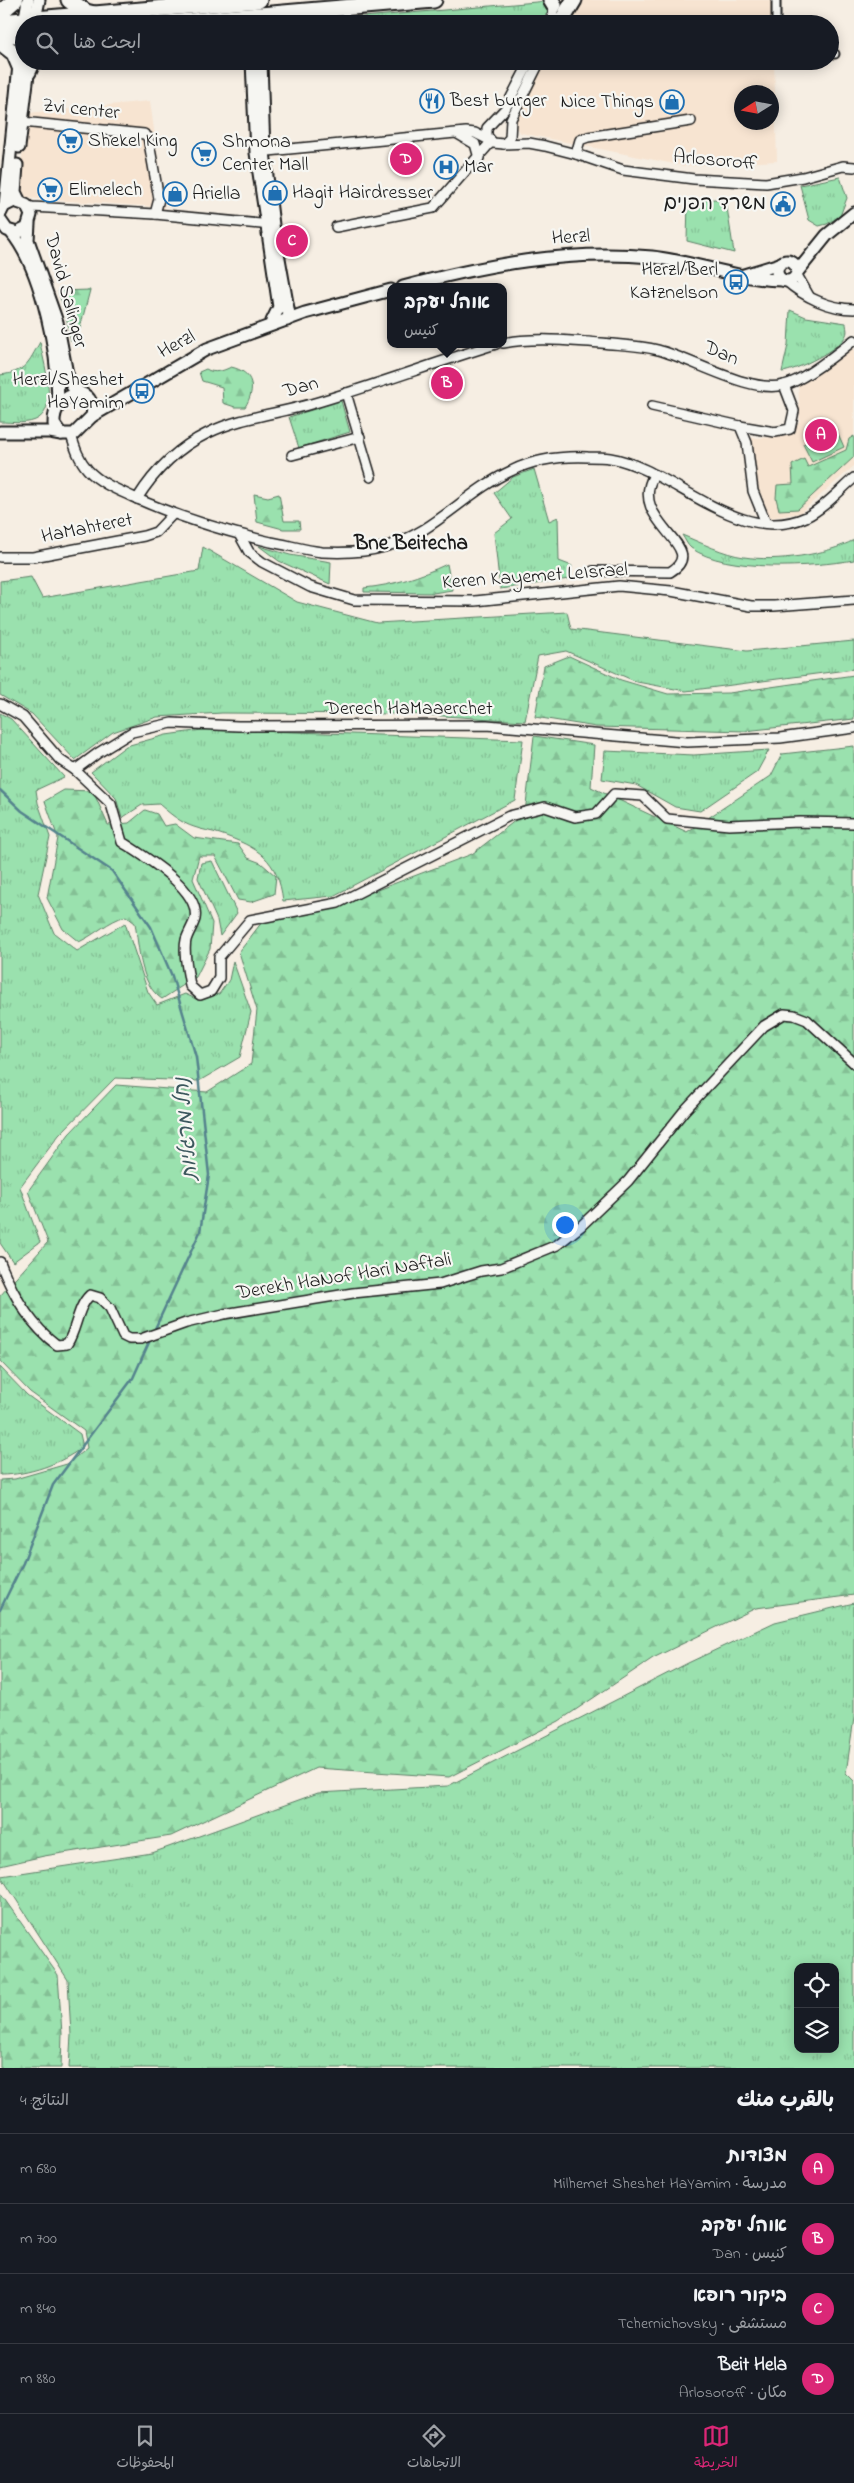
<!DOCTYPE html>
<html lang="ar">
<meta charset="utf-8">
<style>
:root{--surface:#171b24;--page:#20242c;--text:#f1f3f6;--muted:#9ea1a6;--line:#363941;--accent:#db2777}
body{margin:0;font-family:"Indie Flower","Playpen Sans Arabic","Playpen Sans Hebrew",sans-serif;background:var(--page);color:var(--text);direction:rtl}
.controls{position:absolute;right:15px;bottom:15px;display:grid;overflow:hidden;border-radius:10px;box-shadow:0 2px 12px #0003}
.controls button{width:45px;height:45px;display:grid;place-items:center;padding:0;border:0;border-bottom:1px solid var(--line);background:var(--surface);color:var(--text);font:25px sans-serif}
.compass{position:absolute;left:734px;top:85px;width:45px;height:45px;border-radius:50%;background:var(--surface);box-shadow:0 2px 12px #0003;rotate:259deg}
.you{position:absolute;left:564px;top:1224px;width:18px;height:18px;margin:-12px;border:4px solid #fff;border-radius:50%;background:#1a73e8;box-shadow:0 0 0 8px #1a73e833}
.badge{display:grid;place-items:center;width:32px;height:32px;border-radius:50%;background:var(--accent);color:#fff;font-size:16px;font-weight:700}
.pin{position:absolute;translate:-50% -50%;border:2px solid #fff;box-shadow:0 1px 5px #0006}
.popup{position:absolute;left:387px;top:283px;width:120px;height:65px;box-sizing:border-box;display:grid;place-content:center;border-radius:10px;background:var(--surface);filter:drop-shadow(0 1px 4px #0005);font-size:16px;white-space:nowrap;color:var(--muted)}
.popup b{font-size:19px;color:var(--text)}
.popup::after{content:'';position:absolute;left:50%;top:100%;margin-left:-10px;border:10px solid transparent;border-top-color:var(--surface)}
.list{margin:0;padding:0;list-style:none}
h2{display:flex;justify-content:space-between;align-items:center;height:65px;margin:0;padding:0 20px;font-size:21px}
h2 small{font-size:16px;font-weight:400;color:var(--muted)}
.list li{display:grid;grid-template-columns:32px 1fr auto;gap:15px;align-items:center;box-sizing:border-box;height:70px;padding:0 20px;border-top:1px solid var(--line)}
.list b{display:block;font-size:19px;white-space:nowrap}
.list p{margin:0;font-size:16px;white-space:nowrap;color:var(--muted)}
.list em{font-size:16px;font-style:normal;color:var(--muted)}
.icon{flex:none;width:28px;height:28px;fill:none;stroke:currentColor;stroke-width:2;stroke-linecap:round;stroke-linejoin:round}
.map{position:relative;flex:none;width:854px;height:2068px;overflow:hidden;direction:ltr}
.search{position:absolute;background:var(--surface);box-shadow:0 2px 12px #0003;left:15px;right:15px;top:15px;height:55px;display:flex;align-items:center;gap:12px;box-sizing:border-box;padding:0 18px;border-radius:28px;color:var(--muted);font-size:19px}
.sheet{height:345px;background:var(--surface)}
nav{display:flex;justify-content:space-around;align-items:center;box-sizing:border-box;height:70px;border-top:1px solid var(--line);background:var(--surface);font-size:14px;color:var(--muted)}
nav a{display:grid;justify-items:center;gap:2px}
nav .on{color:var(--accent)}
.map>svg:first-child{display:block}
.built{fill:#f7e4d1;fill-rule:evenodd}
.grass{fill:url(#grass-tufts);stroke:#5b7e65;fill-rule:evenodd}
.forest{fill:url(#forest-firs);stroke:#5b7e65}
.pitch{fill:#9ae1ae;stroke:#5b7e65}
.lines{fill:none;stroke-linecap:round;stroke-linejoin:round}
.stream{stroke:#54838d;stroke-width:2.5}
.pedestrian-casing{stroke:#1c1c1c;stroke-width:11}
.minor-casing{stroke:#1c1c1c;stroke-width:12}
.tertiary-casing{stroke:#1c1c1c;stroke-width:15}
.trunk-casing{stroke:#1c1c1c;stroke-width:19}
.pedestrian{stroke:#f6f6f2;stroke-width:7}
.minor{stroke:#f6f6f2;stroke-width:9}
.tertiary{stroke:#f6f6f2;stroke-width:11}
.trunk{stroke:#f6f6f2;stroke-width:15}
.labels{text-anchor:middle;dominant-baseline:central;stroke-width:4.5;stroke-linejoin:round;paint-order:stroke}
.poi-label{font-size:20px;fill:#1c1c1c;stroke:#f6f6f2;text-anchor:start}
.street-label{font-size:20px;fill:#1c1c1c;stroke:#f6f6f2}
.neighbourhood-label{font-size:21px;font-weight:bold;fill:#1c1c1c;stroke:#f6f6f2}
.water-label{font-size:21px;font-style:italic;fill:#3d585e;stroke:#f6f6f2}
</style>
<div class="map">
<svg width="854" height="2068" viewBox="0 0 854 2068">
<defs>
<pattern id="grass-tufts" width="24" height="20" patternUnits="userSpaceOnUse" patternTransform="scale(1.25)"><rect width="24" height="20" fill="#9ae1ae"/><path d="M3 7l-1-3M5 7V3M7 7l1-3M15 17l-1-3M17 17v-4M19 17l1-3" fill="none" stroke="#84c095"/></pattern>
<pattern id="forest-firs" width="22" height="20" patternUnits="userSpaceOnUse" patternTransform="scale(1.25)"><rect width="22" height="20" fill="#9ae1ae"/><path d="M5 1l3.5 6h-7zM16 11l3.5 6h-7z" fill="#84c095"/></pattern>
</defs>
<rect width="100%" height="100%" fill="#f6eee3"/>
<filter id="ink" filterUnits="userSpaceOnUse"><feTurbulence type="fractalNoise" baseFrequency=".02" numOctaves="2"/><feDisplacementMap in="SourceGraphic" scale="10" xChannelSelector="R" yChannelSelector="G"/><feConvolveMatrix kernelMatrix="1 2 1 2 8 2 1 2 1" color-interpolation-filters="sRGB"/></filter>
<g filter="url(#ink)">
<g class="built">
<polygon points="583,0 773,0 773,24 563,24"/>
<path d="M 542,61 L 774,61 L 777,161 L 684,166 L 521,133 L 512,124 ZM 742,92 L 772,92 L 772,122 L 742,122 Z"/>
<polygon points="150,101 165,209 145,206 24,198 18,186 28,113"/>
<polygon points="854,348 854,466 800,513 770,518 759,490 751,438 784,437 793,432 800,420 798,383"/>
</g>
<g class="grass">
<polygon points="548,1 548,12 539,24 283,24"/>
<polygon points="840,177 847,198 840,216 827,224 819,226 809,220 800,185"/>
<polygon points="715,199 726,201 734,253 687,241 688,201"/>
<path d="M 790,310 L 806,317 L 846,323 C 846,327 848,331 846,335 C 842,348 795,371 782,372 L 788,345 Z"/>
<path d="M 40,342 C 43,361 58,405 39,418 C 29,425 12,422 0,422 L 0,375 C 26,372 28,363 40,342 Z"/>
<polygon points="341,401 350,432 299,448 289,417"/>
<polygon points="534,469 549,521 558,517 559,561 572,566 569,579 500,589 494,533 512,519 494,493 513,477"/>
<path d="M 682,535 C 702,543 723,554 744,557 C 776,562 826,555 854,540 L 854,560 C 813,567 726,573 691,548 C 687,545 685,539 682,535 Z"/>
<polygon points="259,546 290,555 331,562 330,584 279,561"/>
<polygon points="203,547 297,602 377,623 567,612 571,629 747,651 854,641 854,669 686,691 637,682 566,651 538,656 525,721 410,714 222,713 157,717 113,732 75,760 32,714 0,695 0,581 31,577 42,598 199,571"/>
<polygon points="0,713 11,719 64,777 36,790 38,803 50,837 38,894 54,933 77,951 125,923 148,992 157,1005 185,994 196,999 219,994 229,980 233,961 251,1012 240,1057 199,1081 115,1078 59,1135 20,1187 40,1242 13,1262 0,1243"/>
<path d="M 209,729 L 523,740 L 515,800 L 333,896 L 283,901 C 278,859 258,847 220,834 C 211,831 202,830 194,827 C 181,823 169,813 159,804 L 142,805 L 122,818 L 116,798 L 91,772 L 126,746 L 166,735 Z"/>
<polygon points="769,750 757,772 700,811 675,807 636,785 602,779 605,751 694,755"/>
<polygon points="212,861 237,913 220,936 217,920 198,878 201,863"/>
<path d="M 0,1367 L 27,1395 L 80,1434 L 83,1447 C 60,1464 29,1475 0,1475 Z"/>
<path d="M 854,1603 L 854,1718 L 846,1773 L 854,1781 L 854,2068 L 69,2068 L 71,2035 L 68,1980 L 1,1876 L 152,1853 L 318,1793 L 448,1786 L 688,1663 L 775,1622 ZM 798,1967 L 835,1967 L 835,2049 L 798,2049 Z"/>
</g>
<g class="forest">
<polygon points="90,290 79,332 71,341 66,315 58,291"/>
<path d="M 231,367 C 254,372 256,389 245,407 L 235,407 L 223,403 L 222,387 L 202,381 L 199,372 L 206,369 C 214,374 223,371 231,367 Z"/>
<polygon points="854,436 854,457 798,509 779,510 776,498 777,485 793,484 792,465 804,459 808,467 846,450 849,439"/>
<polygon points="254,494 268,497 279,494 284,521 299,521 300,529 283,529 257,522"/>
<path d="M 447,564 L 452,590 L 433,593 L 364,592 L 364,588 C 394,585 419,577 447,564 Z"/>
<polygon points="569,656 621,680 668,694 729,693 854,675 854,719 745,731 596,727 535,717 544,666"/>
<polygon points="534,736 594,745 591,787 687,832 771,776 782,754 854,746 854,1595 756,1608 653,1658 559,1721 449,1777 316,1768 171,1836 44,1856 0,1866 0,1480 15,1479 67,1464 87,1448 84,1431 30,1392 0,1361 0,1296 48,1242 28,1191 69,1134 116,1085 207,1092 251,1064 257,1010 239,952 262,922 335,906 472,854 525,813"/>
<path d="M 64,790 L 93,791 L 108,825 L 129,823 L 145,810 L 157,814 L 164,826 L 175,824 L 194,838 L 238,844 L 248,858 L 261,863 L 276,876 L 274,894 L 251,902 L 238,900 L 215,856 L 199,856 L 193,879 L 212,923 L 210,949 L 196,977 L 162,999 C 140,985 139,947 135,923 L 126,916 C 108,921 96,934 79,942 L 63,929 L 47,898 L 58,838 L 45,801 Z"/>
<polygon points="0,1893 58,1975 62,2034 61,2068 0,2068"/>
</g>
<polygon class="pitch" points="836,429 844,447 812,462 803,444"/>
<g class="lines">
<g class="stream">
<polyline points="0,790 22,811 112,871 151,927 172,976 196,1057 209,1175 200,1232 153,1333"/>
<polyline points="0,1610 23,1563 53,1485 133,1378 151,1338"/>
</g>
<g class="pedestrian-casing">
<g id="pedestrian">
<polyline points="776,24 776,0"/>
<polyline points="830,53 835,54"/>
</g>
</g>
<g class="minor-casing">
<g id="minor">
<polyline points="550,24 553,14 553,0"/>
<polyline points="530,61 505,109 487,128 487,136 493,143 504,144 510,138 511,119 540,61"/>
<polyline points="22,122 144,134 148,137 159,199 155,214"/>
<polyline points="458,134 475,144 479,158"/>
<polyline points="504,144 529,143 545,146 576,154 623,170 694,179 766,183 803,177 843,166 854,167"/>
<polyline points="258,152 466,132 475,133 489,140"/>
<polyline points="576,154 580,140 588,137 691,121"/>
<polyline points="26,205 32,207 155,214 271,225"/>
<polyline points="336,227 433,208 491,142"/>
<polyline points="797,275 809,296"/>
<path d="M 786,281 C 804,297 830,309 854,309"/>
<path d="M 503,343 C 536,337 568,341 601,343 C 620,345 639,345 658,350 C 693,359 750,394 784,385 C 803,381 838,353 854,340"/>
<polyline points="346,393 371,477"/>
<polyline points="652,406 740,426 747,443 753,491 766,523"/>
<polyline points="740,426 775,432 790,429 794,411 784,385"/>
<path d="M 71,435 C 75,448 79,460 88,470 C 100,483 118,490 133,497 C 178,517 223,531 271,542 C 288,545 305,550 322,552 C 342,553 364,553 384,547 C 434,534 465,492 511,471 C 535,459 562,456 588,457 C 595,457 603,457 610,458 C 672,468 739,548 806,517 C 824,508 839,491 854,478"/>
<polyline points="292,455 360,437"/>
<path d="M 137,499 C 155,470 177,448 208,433 C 240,417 277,414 311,404 C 373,386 434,363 496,344"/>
<polyline points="239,534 249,552 262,562 310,587 354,600 475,601 619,586 671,591 751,606 774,606 854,600"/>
<polyline points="0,557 33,557 144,536 156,532 173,514"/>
<path d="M 593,571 L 670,572 C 712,547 626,522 654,475"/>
<polyline points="0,704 23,717 60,760 75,770 98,753 132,732 172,723 238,726 487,725 687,742 780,738 854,728"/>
<path d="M 75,770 L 111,804 L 122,842 C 143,856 201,889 195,919 C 193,926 188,933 186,940 C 183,953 188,972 190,986 L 200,995 L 211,991 L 219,978 L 219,957 L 250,920 L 338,903 L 509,816 L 545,807 L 575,817 L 596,814 L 614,794 L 643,796 L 667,819 L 729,825 L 800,822 L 854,823"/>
<path d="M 0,1262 C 12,1293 30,1325 57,1345 L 67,1344 C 77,1329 77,1307 90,1295 L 100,1298 L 110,1308 L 123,1336 L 129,1339 L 141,1339 L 186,1323 L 224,1314 L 353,1293 L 440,1284 L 481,1271 L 501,1268 L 557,1245 L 581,1226 L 628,1181 L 684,1111 L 764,1026 L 784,1014 L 794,1015 L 807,1020 L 854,1063"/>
</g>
</g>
<g class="tertiary-casing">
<g id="tertiary">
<polyline points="34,24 39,0"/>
<polyline points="252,61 256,153 279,307 272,321"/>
<polyline points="261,61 264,152 273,225 289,314 287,320"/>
<polyline points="19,147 29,66"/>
<polyline points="17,165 15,192 20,202"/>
<polyline points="5,205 22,35 28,0"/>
<polyline points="0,214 4,206 14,201 26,205 31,215 27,228 17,233 7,230 0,220"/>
<polyline points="29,224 28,240 57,322 67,374 72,386 80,393"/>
<path d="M 11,232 C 42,269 61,361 57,408"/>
<circle cx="787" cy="271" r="10"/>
<polyline points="798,271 827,235 854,213"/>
<polyline points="744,275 780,264"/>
<path d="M 403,287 C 484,265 568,249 652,257 C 696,262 739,280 783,280"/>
<path d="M 80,393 C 91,396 94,406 92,416 L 74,434 L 61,434 L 54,424 C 53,407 64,396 80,393 Z"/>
<polyline points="92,416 207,349 305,313 391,290"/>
<polyline points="0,432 50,432 61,434"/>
</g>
</g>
<g class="trunk-casing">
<g id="trunk">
<polyline points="69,0 86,12 94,14"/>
<polyline points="551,0 554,5"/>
<polyline points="0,13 15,0"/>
<polyline points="562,20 574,0"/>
<polyline points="0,22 259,0"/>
<polyline points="156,24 434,0"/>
<polyline points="0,36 24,34"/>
<polyline points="0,42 14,53 20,67"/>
<polyline points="28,72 33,61"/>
</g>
</g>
<use href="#pedestrian" class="pedestrian"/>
<use href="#minor" class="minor"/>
<use href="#tertiary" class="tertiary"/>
<use href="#trunk" class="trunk"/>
</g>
</g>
<defs>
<g id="restaurant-ring" transform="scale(1.25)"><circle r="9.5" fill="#f6f6f2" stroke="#1f6fb2" stroke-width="1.5"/><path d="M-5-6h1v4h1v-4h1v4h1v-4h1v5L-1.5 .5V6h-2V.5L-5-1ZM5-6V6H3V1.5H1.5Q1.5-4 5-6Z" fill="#1f6fb2"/></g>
<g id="shop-ring" transform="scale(1.25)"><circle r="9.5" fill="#f6f6f2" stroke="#1f6fb2" stroke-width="1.5"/><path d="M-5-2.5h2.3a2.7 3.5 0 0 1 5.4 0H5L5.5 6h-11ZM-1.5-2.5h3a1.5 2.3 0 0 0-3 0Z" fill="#1f6fb2"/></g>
<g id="supermarket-ring" transform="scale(1.25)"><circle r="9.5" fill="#f6f6f2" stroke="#1f6fb2" stroke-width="1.5"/><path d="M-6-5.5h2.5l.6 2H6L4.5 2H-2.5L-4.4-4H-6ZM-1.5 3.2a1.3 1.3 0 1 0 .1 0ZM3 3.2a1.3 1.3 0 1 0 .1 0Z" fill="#1f6fb2"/></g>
<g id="hospital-ring" transform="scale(1.25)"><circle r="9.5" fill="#f6f6f2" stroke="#1f6fb2" stroke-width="1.5"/><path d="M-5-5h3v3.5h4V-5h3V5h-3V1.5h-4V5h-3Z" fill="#1f6fb2"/></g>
<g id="civic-ring" transform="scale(1.25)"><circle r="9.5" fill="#f6f6f2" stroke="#1f6fb2" stroke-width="1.5"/><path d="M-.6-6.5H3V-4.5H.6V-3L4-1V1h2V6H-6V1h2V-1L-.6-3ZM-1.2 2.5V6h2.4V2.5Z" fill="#1f6fb2"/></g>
<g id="bus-ring" transform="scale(1.25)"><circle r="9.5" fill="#f6f6f2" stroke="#1f6fb2" stroke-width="1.5"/><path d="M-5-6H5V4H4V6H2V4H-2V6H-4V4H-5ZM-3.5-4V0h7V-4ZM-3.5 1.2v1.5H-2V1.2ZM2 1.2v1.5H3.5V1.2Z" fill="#1f6fb2"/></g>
</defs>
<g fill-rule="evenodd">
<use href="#restaurant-ring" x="432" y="101"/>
<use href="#shop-ring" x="672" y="102"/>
<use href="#supermarket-ring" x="70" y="141"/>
<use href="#supermarket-ring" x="204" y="154"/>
<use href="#hospital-ring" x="446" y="167"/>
<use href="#supermarket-ring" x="50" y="190"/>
<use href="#shop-ring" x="275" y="193"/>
<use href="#shop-ring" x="175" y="194"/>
<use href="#civic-ring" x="783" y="204"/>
<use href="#bus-ring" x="736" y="282"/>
<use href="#bus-ring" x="142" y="391"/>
</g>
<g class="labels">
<g class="poi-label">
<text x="450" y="101">Best burger</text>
<text x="654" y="102" text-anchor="end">Nice Things</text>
<text x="88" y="141">Shekel King</text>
<text x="222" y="142">Shmona<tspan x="222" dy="23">Center Mall</tspan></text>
<text x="464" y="167">Mar</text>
<text x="68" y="190">Elimelech</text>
<text x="292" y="193">Hagit Hairdresser</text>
<text x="192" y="194">Ariella</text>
<text x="766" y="204" text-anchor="end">משרד הפנים</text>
<text x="718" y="270" text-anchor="end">Herzl/Berl<tspan x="718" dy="23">Katznelson</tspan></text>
<text x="124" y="380" text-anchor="end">Herzl/Sheshet<tspan x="124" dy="23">HaYamim</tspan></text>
</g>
<g class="street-label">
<text transform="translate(81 110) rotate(6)">Zvi center</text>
<text transform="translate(715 161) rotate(5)">Arlosoroff</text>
<text transform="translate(571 238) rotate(-3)">Herzl</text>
<text transform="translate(65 291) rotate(75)">David Salinger</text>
<text transform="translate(177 345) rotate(-28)">Herzl</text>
<text transform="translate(721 354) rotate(23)">Dan</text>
<text transform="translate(301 388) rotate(-15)">Dan</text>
<text transform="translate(87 529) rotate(-11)">HaMahteret</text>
<text transform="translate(535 577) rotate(-4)">Keren Kayemet LeIsrael</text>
<text x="409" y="709">Derech HaMaaerchet</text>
<text transform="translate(344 1277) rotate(-9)">Derekh HaNof Hari Naftali</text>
</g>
<g class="neighbourhood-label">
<text x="411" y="544">Bne Beitecha</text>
</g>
<g class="water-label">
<text transform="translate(187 1129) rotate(-95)">נחל מרגליות</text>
</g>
</g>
</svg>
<div class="controls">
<button><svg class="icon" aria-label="locate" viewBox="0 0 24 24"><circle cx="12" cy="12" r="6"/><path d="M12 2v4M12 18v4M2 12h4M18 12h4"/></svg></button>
<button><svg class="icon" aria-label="layers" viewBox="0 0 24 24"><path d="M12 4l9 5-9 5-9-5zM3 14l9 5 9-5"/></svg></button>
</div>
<svg class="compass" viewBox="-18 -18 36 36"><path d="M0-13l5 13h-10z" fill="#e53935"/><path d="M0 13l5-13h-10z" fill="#9ea1a6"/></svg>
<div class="you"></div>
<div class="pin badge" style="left:821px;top:435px">A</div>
<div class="pin badge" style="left:447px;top:383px">B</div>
<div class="popup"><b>אוהל יעקב</b>كنيس</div>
<div class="pin badge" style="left:292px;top:241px">C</div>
<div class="pin badge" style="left:406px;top:159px">D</div>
<div class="search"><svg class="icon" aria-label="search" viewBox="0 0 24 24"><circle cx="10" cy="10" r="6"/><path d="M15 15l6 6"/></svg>ابحث هنا</div>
</div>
<section class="sheet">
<h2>بالقرب منك<small>النتائج: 4</small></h2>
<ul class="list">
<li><span class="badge">A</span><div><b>מצודות</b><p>مدرسة · Milhemet Sheshet HaYamim</p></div><em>680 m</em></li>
<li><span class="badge">B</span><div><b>אוהל יעקב</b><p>كنيس · Dan</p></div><em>700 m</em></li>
<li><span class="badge">C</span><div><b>ביקור רופא</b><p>مستشفى · Tchernichovsky</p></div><em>840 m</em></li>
<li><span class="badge">D</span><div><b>Beit Hela</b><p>مكان · Arlosoroff</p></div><em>880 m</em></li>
</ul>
</section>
<nav>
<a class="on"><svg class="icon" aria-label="map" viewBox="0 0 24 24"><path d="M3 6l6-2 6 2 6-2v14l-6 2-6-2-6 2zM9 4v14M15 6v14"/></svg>الخريطة</a>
<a><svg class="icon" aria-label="directions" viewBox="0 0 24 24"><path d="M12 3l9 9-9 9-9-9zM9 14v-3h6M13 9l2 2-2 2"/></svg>الاتجاهات</a>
<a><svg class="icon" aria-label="saved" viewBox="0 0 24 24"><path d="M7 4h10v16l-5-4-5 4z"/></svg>المحفوظات</a>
</nav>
